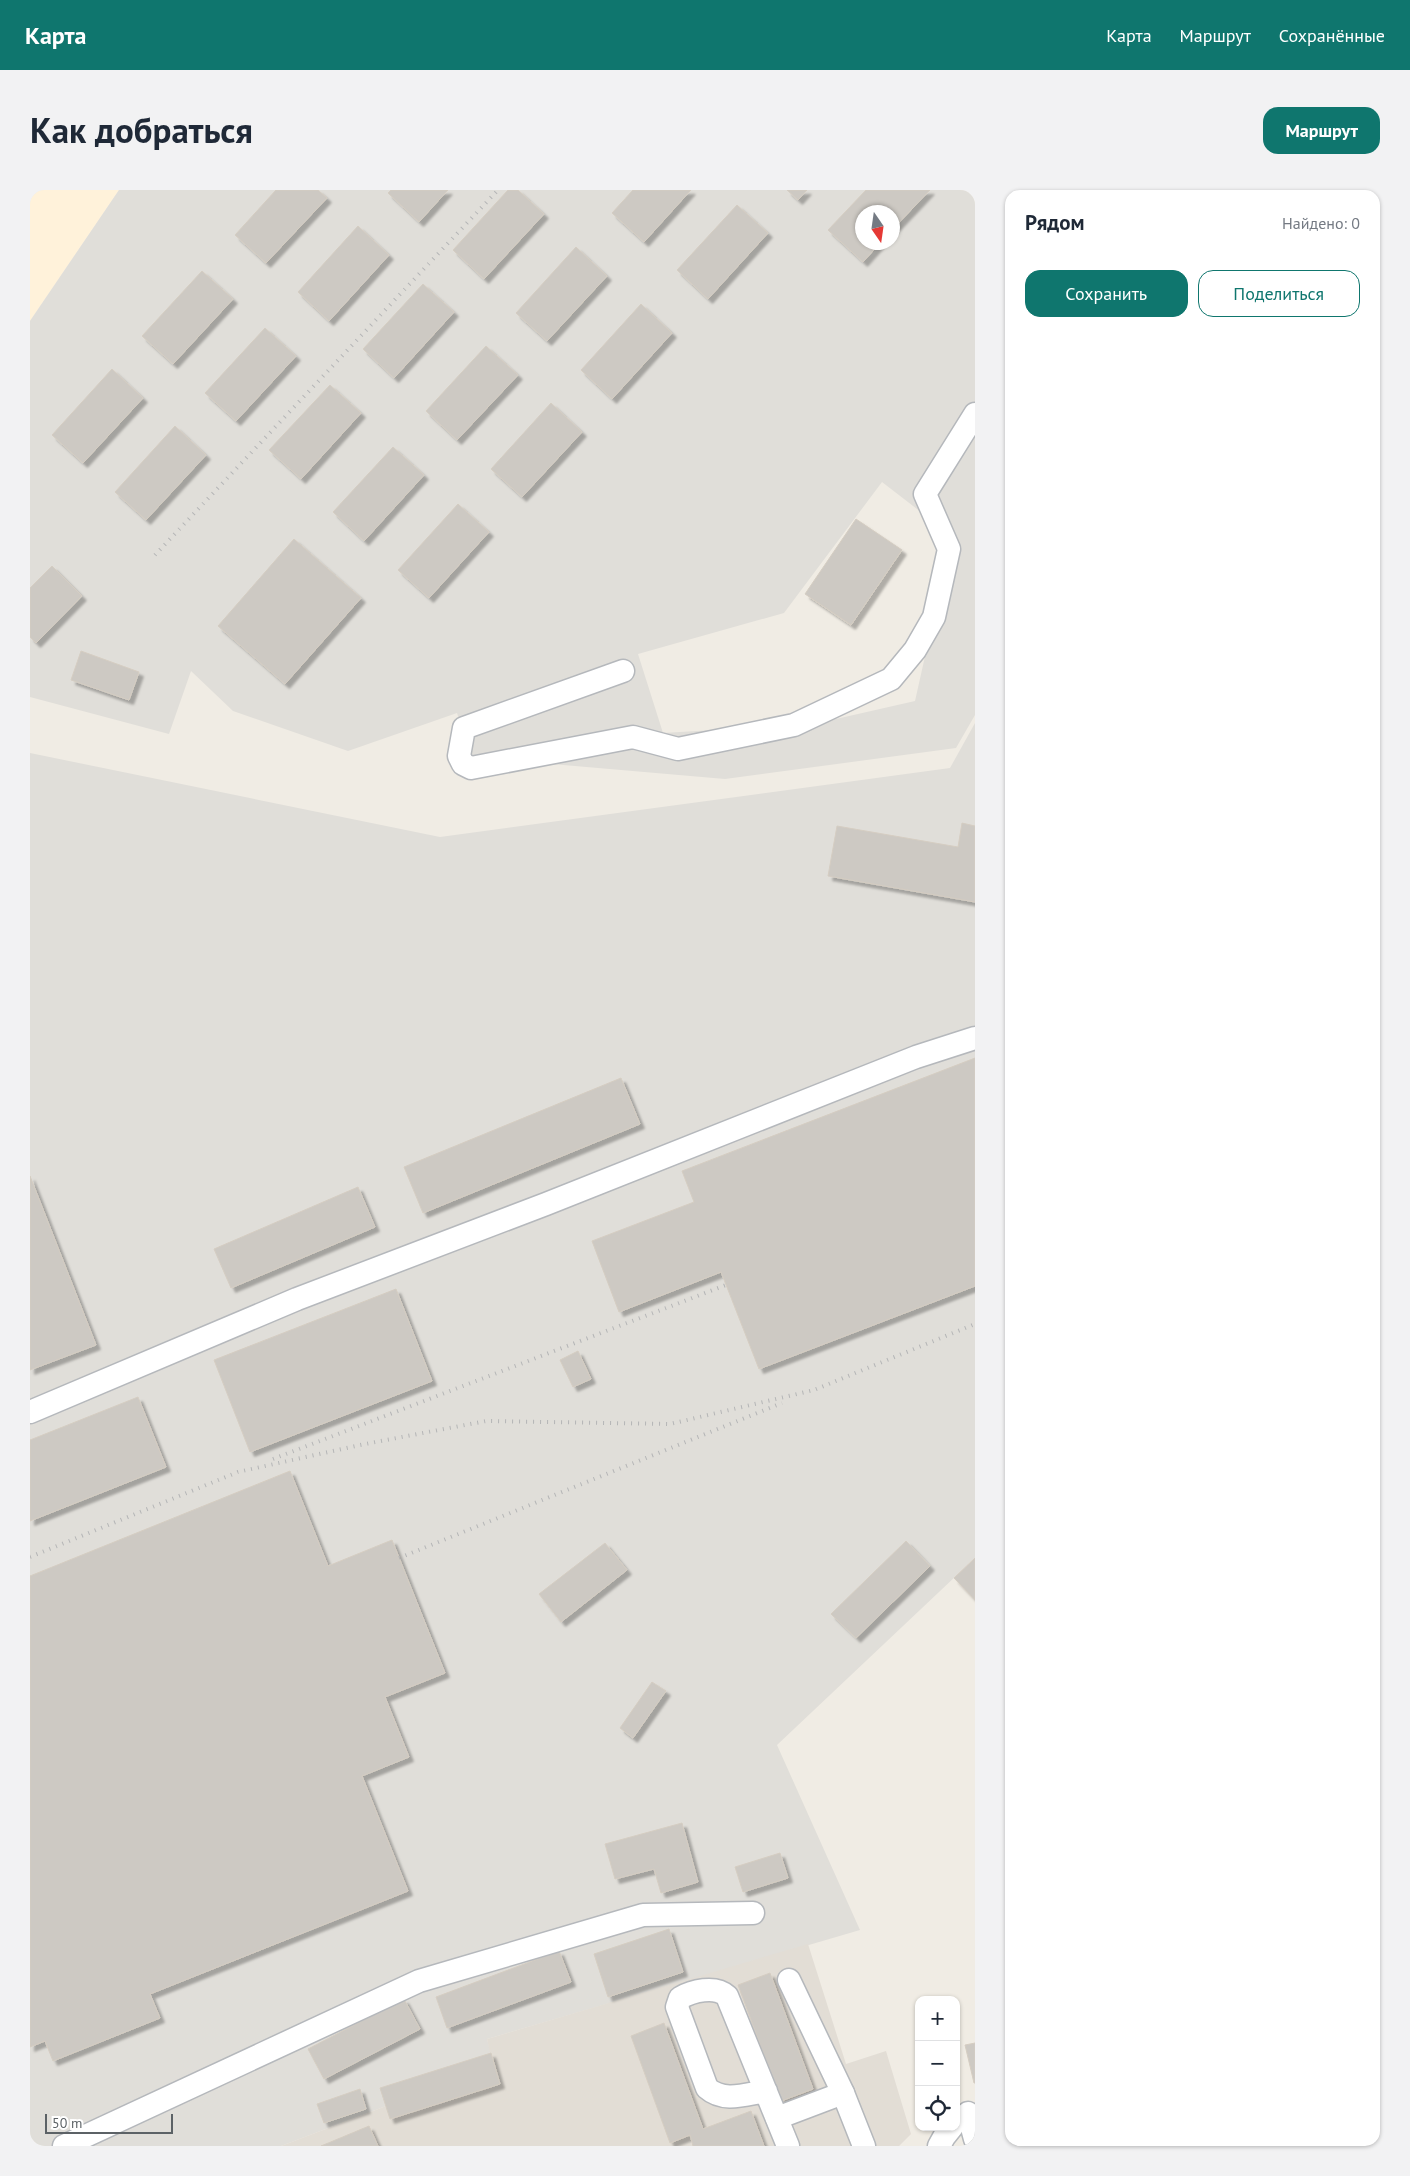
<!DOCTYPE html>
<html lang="ru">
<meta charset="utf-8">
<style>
:root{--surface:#fff;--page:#f2f2f3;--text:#1f2937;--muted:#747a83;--line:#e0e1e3;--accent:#0f766e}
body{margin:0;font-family:"PT Sans",sans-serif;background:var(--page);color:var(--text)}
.controls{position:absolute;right:15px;bottom:15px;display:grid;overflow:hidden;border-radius:10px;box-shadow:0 1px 4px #0004}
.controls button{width:45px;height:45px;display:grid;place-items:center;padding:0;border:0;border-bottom:1px solid var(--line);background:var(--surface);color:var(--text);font:25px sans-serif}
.compass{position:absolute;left:825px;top:15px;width:45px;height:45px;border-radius:50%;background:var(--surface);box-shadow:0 1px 4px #0004;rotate:167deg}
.scale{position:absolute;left:15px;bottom:12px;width:128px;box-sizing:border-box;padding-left:5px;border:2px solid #5c6266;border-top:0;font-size:14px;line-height:18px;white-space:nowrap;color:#5c6266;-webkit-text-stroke:4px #fff;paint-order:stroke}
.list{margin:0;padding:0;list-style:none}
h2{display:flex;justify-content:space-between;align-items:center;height:65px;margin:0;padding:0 20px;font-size:21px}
h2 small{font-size:16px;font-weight:400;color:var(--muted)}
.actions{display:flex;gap:10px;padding:15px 20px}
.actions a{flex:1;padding:11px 0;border:1px solid var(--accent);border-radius:15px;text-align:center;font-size:18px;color:var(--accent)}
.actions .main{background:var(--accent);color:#fff}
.icon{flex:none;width:28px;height:28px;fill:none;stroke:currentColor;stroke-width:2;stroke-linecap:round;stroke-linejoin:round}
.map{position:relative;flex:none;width:945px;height:1956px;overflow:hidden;border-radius:15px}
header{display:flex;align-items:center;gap:30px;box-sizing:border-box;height:70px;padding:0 25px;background:var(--accent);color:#fff}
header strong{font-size:24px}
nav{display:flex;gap:28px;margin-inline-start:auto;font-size:18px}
.intro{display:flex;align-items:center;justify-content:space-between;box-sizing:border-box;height:120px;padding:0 30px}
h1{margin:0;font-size:35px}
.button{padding:12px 22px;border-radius:15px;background:var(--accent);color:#fff;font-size:18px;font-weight:700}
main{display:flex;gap:30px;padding:0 30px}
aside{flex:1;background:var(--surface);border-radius:15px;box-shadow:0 1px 4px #0004}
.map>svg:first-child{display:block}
.commercial{fill:#fff2da}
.industrial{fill:#e0ded9;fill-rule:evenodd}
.education{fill:#e2ddd5}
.building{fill:#cdc9c3;stroke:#d5cdc2;filter:url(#shadow)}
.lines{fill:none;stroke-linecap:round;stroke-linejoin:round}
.minor-casing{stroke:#b5b8bc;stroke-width:25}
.minor{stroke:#fff;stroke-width:22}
.rail{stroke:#b4b5b6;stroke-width:4;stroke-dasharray:1 6;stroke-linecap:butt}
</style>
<header>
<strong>Карта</strong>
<nav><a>Карта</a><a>Маршрут</a><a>Сохранённые</a></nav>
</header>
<div class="intro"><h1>Как добраться</h1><a class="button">Маршрут</a></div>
<main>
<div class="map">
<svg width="945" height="1956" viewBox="0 0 945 1956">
<defs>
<filter id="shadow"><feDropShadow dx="4.5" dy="4.5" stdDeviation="1" flood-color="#0004"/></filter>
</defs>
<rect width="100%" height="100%" fill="#f0ece4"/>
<polygon class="commercial" points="0,0 89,0 0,131"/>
<g class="industrial">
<path d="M 89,0 L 945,0 L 945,525 L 926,558 L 695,589 L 441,567 L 427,523 L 318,561 L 203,521 L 161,481 L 139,544 L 0,507 L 0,131 ZM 832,22 L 862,22 L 862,52 L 832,52 ZM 852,292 L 922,346 L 885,511 L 784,534 L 633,543 L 608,464 L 754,423 Z"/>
<polygon points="945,533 945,1368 747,1555 830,1740 457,1849 461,1863 356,1916 251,1956 0,1956 0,563 410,647 920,578"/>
</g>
<polygon class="education" points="778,1754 816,1874 856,1861 881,1944 869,1956 251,1956 356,1916 460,1863 457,1849"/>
<g class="building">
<polygon points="246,0 288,0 297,8 236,73 205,45"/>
<polygon points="361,0 418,0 389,32 358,3"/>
<polygon points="478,0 488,0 514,24 454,89 423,60"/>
<polygon points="603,0 661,0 614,52 582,23"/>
<polygon points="757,0 777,0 768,10"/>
<polygon points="836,0 900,0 862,40 862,22 832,22 832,52 851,52 833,72 798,40"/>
<polygon points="707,15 738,43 678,109 647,80"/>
<polygon points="328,36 359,65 299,131 268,102"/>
<polygon points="546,57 577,86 517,151 486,123"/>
<polygon points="172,81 203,109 143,174 112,146"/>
<polygon points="393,94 424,122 364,188 333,159"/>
<polygon points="611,114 642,143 582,209 551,180"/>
<polygon points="235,138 266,166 206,231 175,203"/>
<polygon points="456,156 488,185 427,250 396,221"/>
<polygon points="82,179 113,208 53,273 22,245"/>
<polygon points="300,195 331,223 271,289 239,260"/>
<polygon points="521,213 552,242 492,307 461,279"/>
<polygon points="145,236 176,265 116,330 85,302"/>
<polygon points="363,257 394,285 334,351 303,322"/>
<polygon points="428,314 459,342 399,408 368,380"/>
<polygon points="826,329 872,360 821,435 775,404"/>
<polygon points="264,349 331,408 255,494 188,436"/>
<polygon points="22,376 52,406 6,453 0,447 0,398"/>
<polygon points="51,461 109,482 99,510 41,490"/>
<polygon points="932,633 945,636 945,712 798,686 807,636 928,657"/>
<polygon points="945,868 945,1096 729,1179 691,1082 589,1122 562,1051 664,1012 652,981"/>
<polygon points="591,888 610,934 393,1023 374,977"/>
<polygon points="0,986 66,1155 0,1180"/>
<polygon points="328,997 345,1037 201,1098 184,1059"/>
<polygon points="366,1099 402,1191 220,1262 184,1170"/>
<polygon points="548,1161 561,1189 543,1197 530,1170"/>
<polygon points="108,1207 136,1277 0,1331 0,1250"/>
<polygon points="260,1281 298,1376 362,1350 415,1483 355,1507 379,1567 332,1586 378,1701 120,1804 130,1828 23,1871 15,1851 0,1857 0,1386"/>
<polygon points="876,1351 900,1376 826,1448 801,1424"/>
<polygon points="575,1353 597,1380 531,1432 509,1404"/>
<polygon points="945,1368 945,1410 924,1388"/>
<polygon points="622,1492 636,1501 603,1548 590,1538"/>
<polygon points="652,1633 668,1692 631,1703 624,1679 585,1689 575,1654"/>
<polygon points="750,1663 758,1688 713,1702 705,1677"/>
<polygon points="639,1739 653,1782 578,1807 564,1764"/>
<polygon points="529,1761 541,1792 417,1838 406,1807"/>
<polygon points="740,1783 783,1899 751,1911 708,1795"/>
<polygon points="374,1809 390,1839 294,1889 278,1859"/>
<polygon points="634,1833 673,1939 721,1921 734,1956 663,1956 660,1945 640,1953 601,1846"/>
<polygon points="945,1853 945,1893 944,1893 935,1855"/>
<polygon points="461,1863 470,1894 360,1929 350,1898"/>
<polygon points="330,1899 336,1919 294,1933 287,1914"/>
<polygon points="339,1936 348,1956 291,1956"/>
</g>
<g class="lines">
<g class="minor-casing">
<g id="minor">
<polyline points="593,481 434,538 429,566 433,574 441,578 603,547 648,559 764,535 861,489 885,460 904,427 919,359 895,304 945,224"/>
<polyline points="0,1222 267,1109 516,1014 886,867 945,848"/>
<polyline points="759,1790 813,1903 834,1956"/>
<path d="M 736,1901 C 716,1904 694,1913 677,1898 L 647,1817 L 650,1808 C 662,1801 685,1795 697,1806 L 758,1956"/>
<polyline points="938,1923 945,1949"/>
<polyline points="747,1928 813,1903"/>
<polyline points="34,1956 389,1791 613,1725 723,1723"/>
<polyline points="909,1956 914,1947 922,1937"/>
</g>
</g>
<use href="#minor" class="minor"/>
<g class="rail">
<polyline points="125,365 468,0"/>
<polyline points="243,1269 696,1095"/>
<polyline points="0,1367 208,1282 330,1255 456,1231 640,1234 784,1200 945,1134"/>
<polyline points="369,1368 752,1213"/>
</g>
</g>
</svg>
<div class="controls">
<button>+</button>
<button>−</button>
<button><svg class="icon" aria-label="locate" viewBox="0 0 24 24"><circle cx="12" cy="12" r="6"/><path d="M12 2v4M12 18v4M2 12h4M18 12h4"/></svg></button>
</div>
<svg class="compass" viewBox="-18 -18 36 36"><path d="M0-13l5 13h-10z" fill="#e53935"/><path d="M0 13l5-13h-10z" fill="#747a83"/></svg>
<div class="scale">50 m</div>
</div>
<aside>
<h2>Рядом<small>Найдено: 0</small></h2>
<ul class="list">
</ul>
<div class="actions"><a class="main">Сохранить</a><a>Поделиться</a></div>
</aside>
</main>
